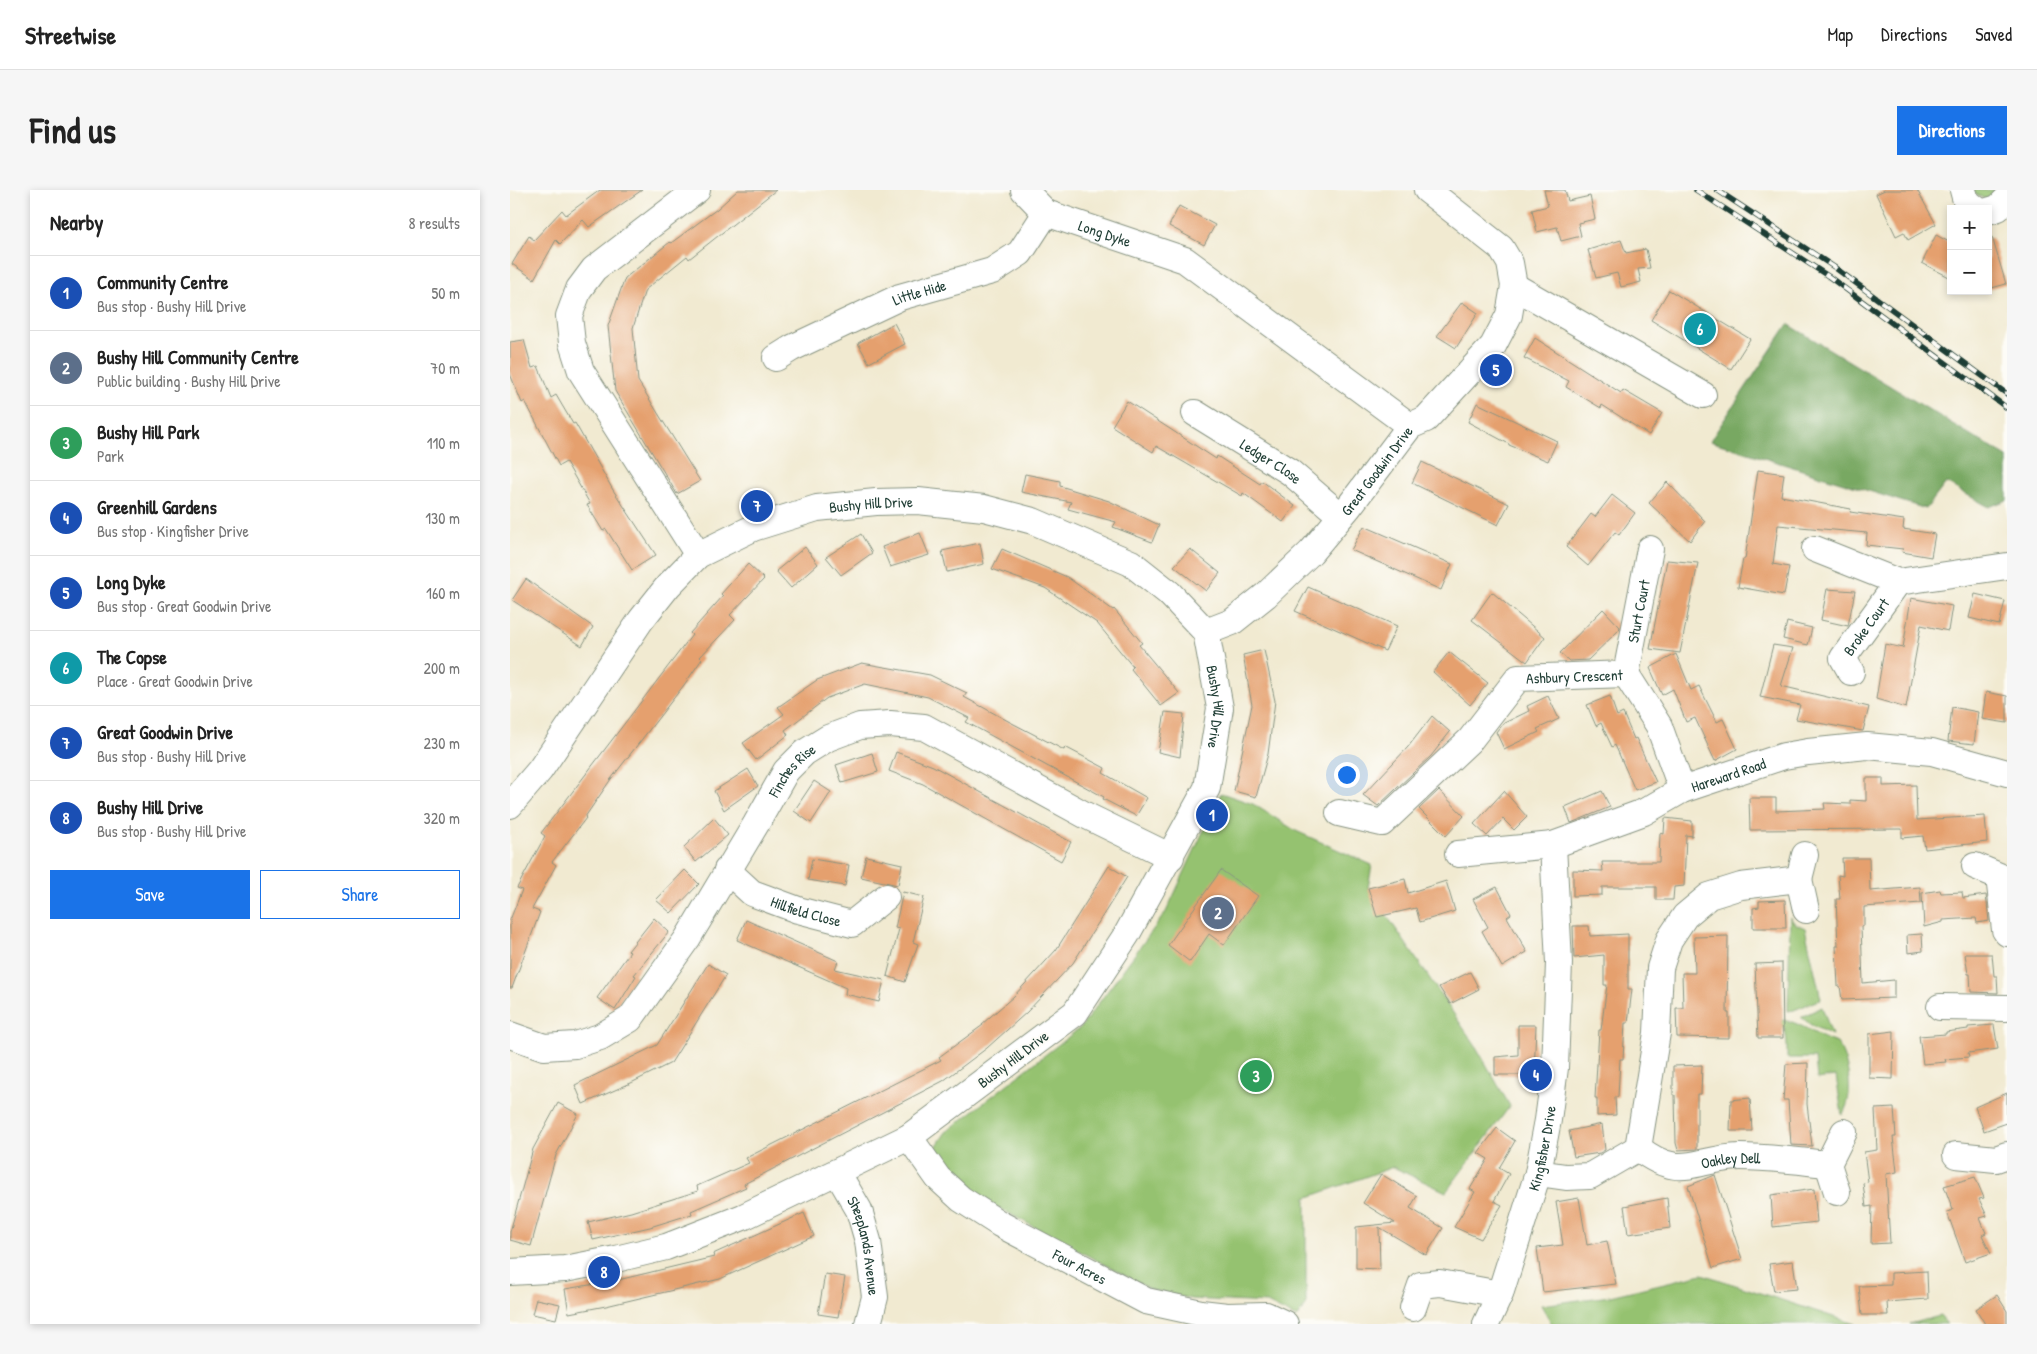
<!DOCTYPE html>
<meta charset="utf-8">
<style>
:root{--surface:#fff;--page:#f6f6f6;--text:#222;--muted:#767676;--line:#e0e0e0;--accent:#1a73e8}
body{margin:0;font-family:"Patrick Hand",sans-serif;background:var(--page);color:var(--text)}
.controls{position:absolute;right:15px;top:15px;display:grid;overflow:hidden;border-radius:0px;box-shadow:0 2px 8px #0003}
.controls button{width:45px;height:45px;display:grid;place-items:center;padding:0;border:0;border-bottom:1px solid var(--line);background:var(--surface);color:var(--text);font:25px sans-serif}
.you{position:absolute;left:836px;top:584px;width:18px;height:18px;margin:-12px;border:4px solid #fff;border-radius:50%;background:#1a73e8;box-shadow:0 0 0 8px #1a73e833}
.badge{display:grid;place-items:center;width:32px;height:32px;border-radius:50%;background:var(--accent);color:#fff;font-size:16px;font-weight:700}
.pin{position:absolute;translate:-50% -50%;border:2px solid #fff;box-shadow:0 1px 5px #0006}
.list{margin:0;padding:0;list-style:none}
h2{display:flex;justify-content:space-between;align-items:center;height:65px;margin:0;padding:0 20px;font-size:21px}
h2 small{font-size:16px;font-weight:400;color:var(--muted)}
.list li{display:grid;grid-template-columns:32px 1fr auto;gap:15px;align-items:center;box-sizing:border-box;height:75px;padding:0 20px;border-top:1px solid var(--line)}
.list b{display:block;font-size:19px;white-space:nowrap}
.list p{margin:0;font-size:16px;white-space:nowrap;color:var(--muted)}
.list em{font-size:16px;font-style:normal;color:var(--muted)}
.actions{display:flex;gap:10px;padding:15px 20px}
.actions a{flex:1;padding:11px 0;border:1px solid var(--accent);border-radius:0px;text-align:center;font-size:18px;color:var(--accent)}
.actions .main{background:var(--accent);color:#fff}
.map{position:relative;flex:none;width:1497px;height:1134px;overflow:hidden;border-radius:0px}
header{display:flex;align-items:center;gap:30px;box-sizing:border-box;height:70px;padding:0 25px;background:var(--surface);border-bottom:1px solid var(--line)}
header strong{font-size:24px}
nav{display:flex;gap:28px;margin-inline-start:auto;font-size:18px}
.intro{display:flex;align-items:center;justify-content:space-between;box-sizing:border-box;height:120px;padding:0 30px}
h1{margin:0;font-size:35px}
.button{padding:12px 22px;border-radius:0px;background:var(--accent);color:#fff;font-size:18px;font-weight:700}
main{display:flex;gap:30px;padding:0 30px}
aside{flex:1;background:var(--surface);border-radius:0px;box-shadow:0 2px 8px #0003}
.map>svg:first-child{display:block}
.green{fill:#95c26f;stroke:#5a8052}
.forest{fill:#78a862;stroke:#4c724b}
.building{fill:#e5a06e}
.lines{fill:none;stroke-linecap:round;stroke-linejoin:round}
.minor-casing{stroke:#889482;stroke-width:28}
.minor{stroke:#fff;stroke-width:26}
.rail-casing{stroke:#1f3d34;stroke-width:5.5}
.rail{stroke:#fdfcf7;stroke-width:4;stroke-dasharray:11;stroke-linecap:butt}
.labels{text-anchor:middle;dominant-baseline:central;stroke-width:4;stroke-linejoin:round;paint-order:stroke}
.street-label{font-size:15px;fill:#1f3d34;stroke:#fdfcf7}
</style>
<header>
<strong>Streetwise</strong>
<nav><a>Map</a><a>Directions</a><a>Saved</a></nav>
</header>
<div class="intro"><h1>Find us</h1><a class="button">Directions</a></div>
<main>
<aside>
<h2>Nearby<small>8 results</small></h2>
<ul class="list">
<li><span class="badge" style="background:#1a4fb4">1</span><div><b>Community Centre</b><p>Bus stop · Bushy Hill Drive</p></div><em>50 m</em></li>
<li><span class="badge" style="background:#5c6f8a">2</span><div><b>Bushy Hill Community Centre</b><p>Public building · Bushy Hill Drive</p></div><em>70 m</em></li>
<li><span class="badge" style="background:#2e9e5b">3</span><div><b>Bushy Hill Park</b><p>Park</p></div><em>110 m</em></li>
<li><span class="badge" style="background:#1a4fb4">4</span><div><b>Greenhill Gardens</b><p>Bus stop · Kingfisher Drive</p></div><em>130 m</em></li>
<li><span class="badge" style="background:#1a4fb4">5</span><div><b>Long Dyke</b><p>Bus stop · Great Goodwin Drive</p></div><em>160 m</em></li>
<li><span class="badge" style="background:#0f9aa8">6</span><div><b>The Copse</b><p>Place · Great Goodwin Drive</p></div><em>200 m</em></li>
<li><span class="badge" style="background:#1a4fb4">7</span><div><b>Great Goodwin Drive</b><p>Bus stop · Bushy Hill Drive</p></div><em>230 m</em></li>
<li><span class="badge" style="background:#1a4fb4">8</span><div><b>Bushy Hill Drive</b><p>Bus stop · Bushy Hill Drive</p></div><em>320 m</em></li>
</ul>
<div class="actions"><a class="main">Save</a><a>Share</a></div>
</aside>
<div class="map">
<svg width="1497" height="1134" viewBox="0 0 1497 1134">
<rect width="100%" height="100%" fill="#fdfcf7"/>
<filter id="ink" filterUnits="userSpaceOnUse"><feTurbulence type="fractalNoise" baseFrequency=".02" numOctaves="2"/><feDisplacementMap in="SourceGraphic" scale="10" xChannelSelector="R" yChannelSelector="G"/><feConvolveMatrix kernelMatrix="1 2 1 2 8 2 1 2 1" color-interpolation-filters="sRGB"/></filter>
<filter id="wash" filterUnits="userSpaceOnUse"><feTurbulence type="fractalNoise" baseFrequency=".0096" numOctaves="4" result="noise"/><feDisplacementMap in="SourceGraphic" scale="20" xChannelSelector="R" yChannelSelector="G"/><feGaussianBlur stdDeviation="1.12" result="paint"/><feColorMatrix in="noise" values="0 0 0 0 0 0 0 0 0 0 0 0 0 0 0 0 0 1.4 0 .05"/><feComposite in="paint" operator="in"/></filter>
<g filter="url(#wash)">
<rect width="100%" height="100%" fill="#f1ead1"/>
<g class="green">
<polygon points="1459,0 1492,0 1482,13"/>
<polygon points="711,603 743,614 786,641 862,675 858,698 965,855 1000,916 936,1002 883,977 796,1008 796,1114 787,1128 757,1113 681,1109 642,1100 448,996 423,961 436,942 571,837 656,722"/>
<polygon points="1280,727 1284,733 1295,738 1311,809 1284,820 1278,821"/>
<polygon points="1312,817 1322,845 1301,835 1291,827"/>
<path d="M 1274,830 C 1293,833 1308,848 1327,853 C 1339,871 1345,907 1332,925 L 1326,886 L 1307,889 L 1305,868 L 1277,868 C 1277,854 1278,842 1270,831 Z"/>
<polygon points="1192,1084 1345,1134 1042,1134 1031,1115 1100,1106"/>
<polygon points="1430,1126 1437,1134 1399,1134"/>
</g>
<polygon class="forest" points="1278,134 1497,267 1497,310 1479,317 1436,293 1416,319 1200,251"/>
<g id="blocks">
<g class="building">
<polygon points="90,0 132,0 79,37 73,30 50,54 46,50 24,89 2,74 19,46 24,50 52,20 56,25"/>
<polygon points="228,0 266,0 179,69 177,66 135,100 123,138 128,191 190,291 167,304 105,201 98,136 115,88 160,52 161,53 207,19"/>
<polygon points="1034,0 1055,0 1058,11 1080,6 1085,29 1068,33 1071,46 1051,51 1047,37 1027,42 1022,20 1038,16"/>
<polygon points="1375,0 1407,0 1426,34 1398,50 1394,42 1386,46 1366,4"/>
<polygon points="669,16 705,35 694,55 659,36"/>
<polygon points="1426,45 1441,53 1441,88 1412,73"/>
<polygon points="1478,47 1482,47 1496,94 1478,99"/>
<polygon points="1111,50 1116,63 1136,59 1140,78 1128,79 1131,92 1111,97 1107,83 1086,88 1078,60"/>
<polygon points="1159,100 1240,149 1221,179 1141,130"/>
<polygon points="952,112 968,123 946,158 927,146"/>
<polygon points="384,133 395,154 359,173 348,153"/>
<polygon points="1025,148 1111,203 1113,200 1152,223 1139,245 1092,215 1091,218 1056,197 1059,191 1014,168"/>
<polygon points="14,150 22,178 28,176 41,208 46,205 63,234 65,233 103,300 146,365 122,380 96,339 93,341 77,315 80,314 56,272 49,276 15,211 12,213 0,184 0,152"/>
<polygon points="617,211 706,269 707,266 750,294 752,291 785,316 773,332 733,303 732,306 646,256 643,262 602,236"/>
<polygon points="967,213 1047,251 1038,271 999,255 999,254 958,232"/>
<polygon points="912,272 999,314 988,335 902,293"/>
<polygon points="1248,280 1274,284 1271,306 1341,319 1340,322 1394,330 1393,339 1425,344 1421,367 1392,362 1393,359 1356,355 1357,343 1268,335 1263,374 1279,377 1274,405 1228,397 1233,369 1235,369"/>
<polygon points="515,284 550,291 550,296 599,311 649,335 642,352 603,337 606,332 558,319 561,312 511,302"/>
<polygon points="1157,292 1195,331 1180,351 1139,313"/>
<polygon points="1102,305 1125,323 1109,345 1105,342 1078,376 1056,357 1081,324 1085,327"/>
<polygon points="854,336 942,374 931,400 841,360"/>
<polygon points="410,343 419,365 380,377 372,357"/>
<polygon points="351,344 362,363 331,385 316,367"/>
<polygon points="470,353 474,374 437,382 432,361"/>
<polygon points="295,357 308,374 281,398 266,381"/>
<polygon points="492,359 557,387 603,420 604,419 632,453 629,455 669,503 651,516 621,479 623,477 587,433 535,398 482,379"/>
<polygon points="680,359 710,383 696,401 664,376"/>
<polygon points="1157,370 1188,373 1170,463 1140,459"/>
<polygon points="238,374 254,389 220,425 225,430 190,467 192,469 174,495 101,589 75,627 76,628 42,672 46,675 22,719 30,722 2,798 0,798 0,730 12,700 7,698 35,646 31,643 182,445 180,443 213,406 211,404"/>
<polygon points="16,389 83,437 72,456 2,410"/>
<polygon points="798,397 887,436 875,461 785,421"/>
<polygon points="1317,399 1345,401 1338,436 1311,430"/>
<polygon points="982,402 1035,447 1017,472 962,430"/>
<polygon points="1465,404 1495,411 1489,435 1459,428"/>
<polygon points="1401,408 1442,416 1438,441 1411,435 1396,518 1366,509 1375,454 1393,458"/>
<polygon points="1093,419 1110,437 1109,440 1078,470 1059,471 1050,463"/>
<polygon points="1277,432 1302,438 1298,455 1273,449"/>
<polygon points="1263,455 1283,458 1271,496 1359,517 1353,541 1286,529 1290,515 1250,507"/>
<polygon points="754,460 765,511 758,564 746,607 724,601 742,515 733,465"/>
<polygon points="939,462 978,493 960,515 923,482"/>
<polygon points="1166,464 1181,500 1189,496 1207,532 1213,529 1227,559 1205,571 1185,528 1176,532 1163,499 1152,505 1140,478"/>
<polygon points="352,473 420,485 457,503 454,507 500,532 554,560 555,557 595,578 593,583 637,608 626,626 593,609 594,607 456,532 459,528 418,507 355,494 317,508 275,540 278,545 246,570 233,553 274,524 268,517 307,490"/>
<polygon points="1476,502 1497,506 1497,533 1472,529"/>
<polygon points="1038,506 1049,529 1027,539 1029,542 994,559 986,542 992,534 1019,521 1017,516"/>
<polygon points="1100,506 1107,526 1113,523 1124,549 1126,548 1146,592 1125,600 1105,555 1102,557 1091,533 1086,536 1077,515"/>
<polygon points="1442,517 1468,522 1464,554 1438,551"/>
<polygon points="655,522 674,524 670,567 648,562"/>
<polygon points="922,526 940,542 921,566 868,616 853,605 898,557"/>
<polygon points="386,562 423,576 561,652 551,671 413,594 379,581"/>
<polygon points="362,563 368,582 332,593 326,575"/>
<polygon points="238,579 248,596 214,620 204,601"/>
<polygon points="1356,588 1373,588 1373,596 1406,595 1407,630 1475,626 1477,652 1415,659 1413,646 1392,648 1392,639 1240,640 1239,608 1266,608 1266,621 1315,619 1314,613 1340,614 1340,610 1356,611"/>
<polygon points="304,591 321,602 301,633 284,621"/>
<polygon points="929,600 954,626 936,646 909,619"/>
<polygon points="994,601 1017,627 1004,640 993,629 977,646 964,634"/>
<polygon points="1092,601 1100,617 1061,633 1055,617"/>
<polygon points="204,628 218,645 186,672 174,657"/>
<polygon points="1155,628 1182,631 1182,646 1176,645 1174,696 1164,697 1163,710 1146,710 1146,697 1092,697 1092,705 1063,706 1063,680 1093,681 1092,672 1149,672 1150,643 1154,644"/>
<polygon points="356,666 392,674 388,695 351,687"/>
<polygon points="1332,668 1359,668 1360,701 1410,697 1411,713 1354,717 1354,736 1351,736 1353,793 1384,790 1384,808 1332,810 1330,796 1328,796 1326,756 1328,756 1326,709 1330,709 1328,685 1333,686"/>
<polygon points="302,669 339,675 335,696 298,690"/>
<polygon points="599,676 617,687 563,773 517,822 477,858 433,891 234,994 236,997 181,1021 182,1024 140,1037 83,1050 78,1032 121,1022 188,1001 187,996 239,973 236,968 431,870 429,867 473,835 472,834 504,806 546,760"/>
<polygon points="175,680 189,694 161,723 146,710"/>
<polygon points="711,680 748,706 714,755 699,744 680,772 658,755"/>
<polygon points="895,689 898,703 936,691 945,721 910,732 906,718 867,727 858,698"/>
<polygon points="987,697 1001,724 997,727 1017,762 992,777 972,741 978,737 963,709"/>
<polygon points="1430,700 1431,703 1452,702 1453,708 1476,705 1479,731 1467,733 1466,728 1433,730 1433,732 1414,737 1412,703"/>
<polygon points="393,702 414,707 403,752 408,754 395,792 377,786 389,739 385,738"/>
<polygon points="1275,710 1276,738 1243,738 1243,718 1249,717 1249,711"/>
<polygon points="144,728 159,742 124,785 126,786 105,820 87,808 120,762 118,761"/>
<polygon points="236,730 328,771 325,779 374,790 369,812 335,804 336,798 227,750"/>
<polygon points="1063,736 1079,736 1080,746 1118,744 1118,799 1122,799 1118,833 1115,833 1113,869 1110,869 1108,907 1105,907 1106,925 1087,926 1087,908 1085,908 1089,840 1091,840 1097,795 1094,795 1094,765 1064,768"/>
<polygon points="1412,744 1413,761 1398,763 1397,745"/>
<polygon points="1218,746 1217,823 1219,823 1219,848 1167,847 1166,818 1173,818 1172,783 1185,783 1184,747"/>
<polygon points="1455,764 1482,764 1484,786 1487,786 1488,803 1461,802 1460,784 1458,784"/>
<polygon points="1272,773 1273,848 1248,848 1245,774"/>
<polygon points="198,774 216,785 161,873 121,893 73,914 65,895 147,855"/>
<polygon points="960,782 969,799 940,814 929,797"/>
<polygon points="1008,835 1026,835 1024,885 985,885 985,867 1008,865"/>
<polygon points="1484,835 1488,859 1458,863 1459,867 1435,869 1436,872 1413,874 1409,846 1436,844 1436,842 1458,839 1458,837"/>
<polygon points="1384,841 1383,889 1359,888 1359,844"/>
<polygon points="1298,873 1297,914 1302,956 1281,955 1278,910 1273,910 1276,874"/>
<polygon points="1192,875 1191,904 1187,904 1187,959 1168,960 1166,953 1165,905 1163,905 1163,876"/>
<polygon points="1497,903 1497,933 1474,941 1465,917"/>
<polygon points="1240,908 1242,941 1220,941 1221,910"/>
<polygon points="48,913 68,924 46,965 21,1056 0,1050 0,1042 23,959"/>
<polygon points="1384,918 1386,947 1383,947 1387,982 1376,984 1380,1053 1361,1054 1362,1016 1356,1017 1353,993 1358,992 1354,962 1367,960 1365,919"/>
<polygon points="1092,934 1095,960 1090,963 1064,967 1059,941"/>
<polygon points="987,938 1005,951 989,978 999,984 984,1011 992,1015 971,1049 944,1037 965,1002 960,999 978,969 968,963"/>
<polygon points="871,984 907,1006 900,1018 933,1038 916,1065 869,1037 870,1079 846,1078 846,1037 885,1033 853,1013"/>
<polygon points="1205,985 1232,1069 1203,1078 1178,996"/>
<polygon points="1465,987 1474,1008 1469,1009 1477,1026 1470,1028 1476,1043 1472,1045 1481,1063 1455,1072 1437,1022 1443,1020 1434,996"/>
<polygon points="1304,999 1307,1032 1263,1037 1261,1005"/>
<polygon points="1069,1008 1077,1055 1097,1051 1106,1094 1033,1102 1027,1058 1053,1055 1046,1012"/>
<polygon points="1157,1008 1160,1038 1118,1044 1114,1016"/>
<polygon points="294,1023 304,1046 210,1089 96,1116 59,1123 55,1099 104,1091 204,1067 203,1064"/>
<polygon points="1283,1071 1287,1099 1264,1101 1259,1074"/>
<polygon points="1417,1081 1418,1109 1377,1112 1378,1125 1352,1125 1349,1096 1381,1095 1381,1083"/>
<polygon points="315,1084 335,1087 328,1127 308,1124"/>
<polygon points="1487,1105 1497,1121 1497,1134 1475,1134 1466,1119"/>
<polygon points="26,1109 50,1114 46,1129 22,1124"/>
</g>
</g>
</g>
<g filter="url(#ink)">
<use href="#blocks" fill-opacity="0" stroke="#889482" stroke-width="1"/>
<g class="lines">
<g class="minor-casing">
<g id="minor">
<polyline points="187,0 84,79 69,99 59,126 62,153 71,181 188,365"/>
<path id="s1" d="M 514,0 L 536,23 L 675,70 L 900,236"/>
<polyline points="1453,0 1456,11 1466,19"/>
<polyline points="1478,21 1488,18 1497,9"/>
<polyline points="1004,96 1193,205"/>
<path id="s2" d="M 266,168 L 282,158 L 390,107 L 482,81 L 510,63 L 536,23"/>
<path id="s3" d="M 685,223 L 780,282 L 831,326"/>
<polyline points="1305,359 1388,392 1497,376"/>
<path id="s4" d="M 696,442 L 722,432 L 756,405 L 801,362 L 838,318 L 900,236 L 916,229 L 983,156 L 999,125 L 1004,96 L 1000,73 L 991,58 L 917,0"/>
<path id="s5" d="M 1341,482 L 1333,468 L 1388,392"/>
<polyline points="1116,484 1149,536 1172,600"/>
<path id="s6" d="M 1116,484 L 1140,359"/>
<path id="s7" d="M 0,615 L 30,580 L 131,430 L 158,396 L 188,365 L 243,338 L 307,318 L 366,312 L 408,311 L 474,318 L 523,331 L 621,373 L 659,403 L 696,442 L 710,518 L 697,598 L 617,744 L 565,823 L 399,947 L 233,1027 L 156,1057 L 106,1069 L 55,1079 L 0,1082"/>
<path id="s8" d="M 829,623 L 872,633 L 960,550 L 1008,488 L 1116,484"/>
<path id="s9" d="M 948,664 L 1043,655 L 1134,622 L 1172,600 L 1274,566 L 1298,562 L 1357,556 L 1422,562 L 1497,583"/>
<polyline points="1465,676 1489,686 1495,740 1497,743"/>
<path id="s10" d="M 217,680 L 242,703 L 288,720 L 342,734 L 376,707"/>
<polyline points="1289,689 1296,720"/>
<polyline points="1430,817 1497,818"/>
<path id="s11" d="M 0,845 L 34,857 L 65,855 L 90,847 L 120,829 L 177,749 L 246,634 L 276,581 L 294,563 L 318,548 L 350,536 L 380,534 L 414,537 L 577,626 L 661,667"/>
<path id="s12" d="M 399,947 L 428,988 L 451,1009 L 490,1034 L 636,1111 L 691,1123 L 717,1126 L 756,1125 L 775,1134"/>
<path id="s13" d="M 1128,958 C 1172,992 1184,968 1230,967 C 1259,967 1288,971 1318,974"/>
<polyline points="1446,965 1486,969 1497,965"/>
<path id="s14" d="M 327,982 L 349,1020 L 358,1051 L 365,1107 L 358,1134"/>
<polyline points="1028,983 1056,987 1080,986 1128,958 1147,843 1150,778 1159,750 1175,726 1199,706 1231,696 1289,689 1295,665"/>
<polyline points="1327,1002 1318,974 1334,942"/>
<polyline points="903,1118 911,1095 930,1093 990,1104"/>
<path id="s15" d="M 976,1134 L 990,1104 L 1028,983 L 1038,930 L 1045,878 L 1049,773 L 1043,655"/>
</g>
</g>
<use href="#minor" class="minor"/>
<g class="rail-casing">
<g id="rail">
<polyline points="1186,0 1318,86 1497,218"/>
<polyline points="1207,0 1324,77 1497,204"/>
</g>
</g>
<use href="#rail" class="rail"/>
</g>
</g>
<g class="labels">
<g class="street-label">
<text stroke="none"><textPath href="#s1" startOffset="94">Long Dyke</textPath></text>
<text stroke="none"><textPath href="#s2" startOffset="158">Little Hide</textPath></text>
<text stroke="none"><textPath href="#s3" startOffset="90">Ledger Close</textPath></text>
<text stroke="none"><textPath href="#s4" startOffset="238">Great Goodwin Drive</textPath></text>
<text stroke="none"><textPath href="#s7" startOffset="496">Bushy Hill Drive</textPath></text>
<text stroke="none"><textPath href="#s6" startOffset="64">Sturt Court</textPath></text>
<text stroke="none"><textPath href="#s5" startOffset="55">Broke Court</textPath></text>
<text stroke="none"><textPath href="#s8" startOffset="300">Ashbury Crescent</textPath></text>
<text stroke="none"><textPath href="#s7" startOffset="945">Bushy Hill Drive</textPath></text>
<text stroke="none"><textPath href="#s11" startOffset="426">Finches Rise</textPath></text>
<text stroke="none"><textPath href="#s9" startOffset="285">Hareward Road</textPath></text>
<text stroke="none"><textPath href="#s10" startOffset="91">Hillfield Close</textPath></text>
<text transform="translate(503 869) rotate(-37)">Bushy Hill Drive</text>
<text stroke="none"><textPath href="#s15" startOffset="185">Kingfisher Drive</textPath></text>
<text stroke="none"><textPath href="#s13" startOffset="98">Oakley Dell</textPath></text>
<text stroke="none"><textPath href="#s14" startOffset="80">Sheeplands Avenue</textPath></text>
<text stroke="none"><textPath href="#s12" startOffset="218">Four Acres</textPath></text>
</g>
</g>
</svg>
<div class="controls">
<button>+</button>
<button>−</button>
</div>
<div class="you"></div>
<div class="pin badge" style="left:702px;top:625px;background:#1a4fb4">1</div>
<div class="pin badge" style="left:708px;top:723px;background:#5c6f8a">2</div>
<div class="pin badge" style="left:746px;top:886px;background:#2e9e5b">3</div>
<div class="pin badge" style="left:1026px;top:885px;background:#1a4fb4">4</div>
<div class="pin badge" style="left:986px;top:180px;background:#1a4fb4">5</div>
<div class="pin badge" style="left:1190px;top:139px;background:#0f9aa8">6</div>
<div class="pin badge" style="left:247px;top:316px;background:#1a4fb4">7</div>
<div class="pin badge" style="left:94px;top:1082px;background:#1a4fb4">8</div>
</div>
</main>
